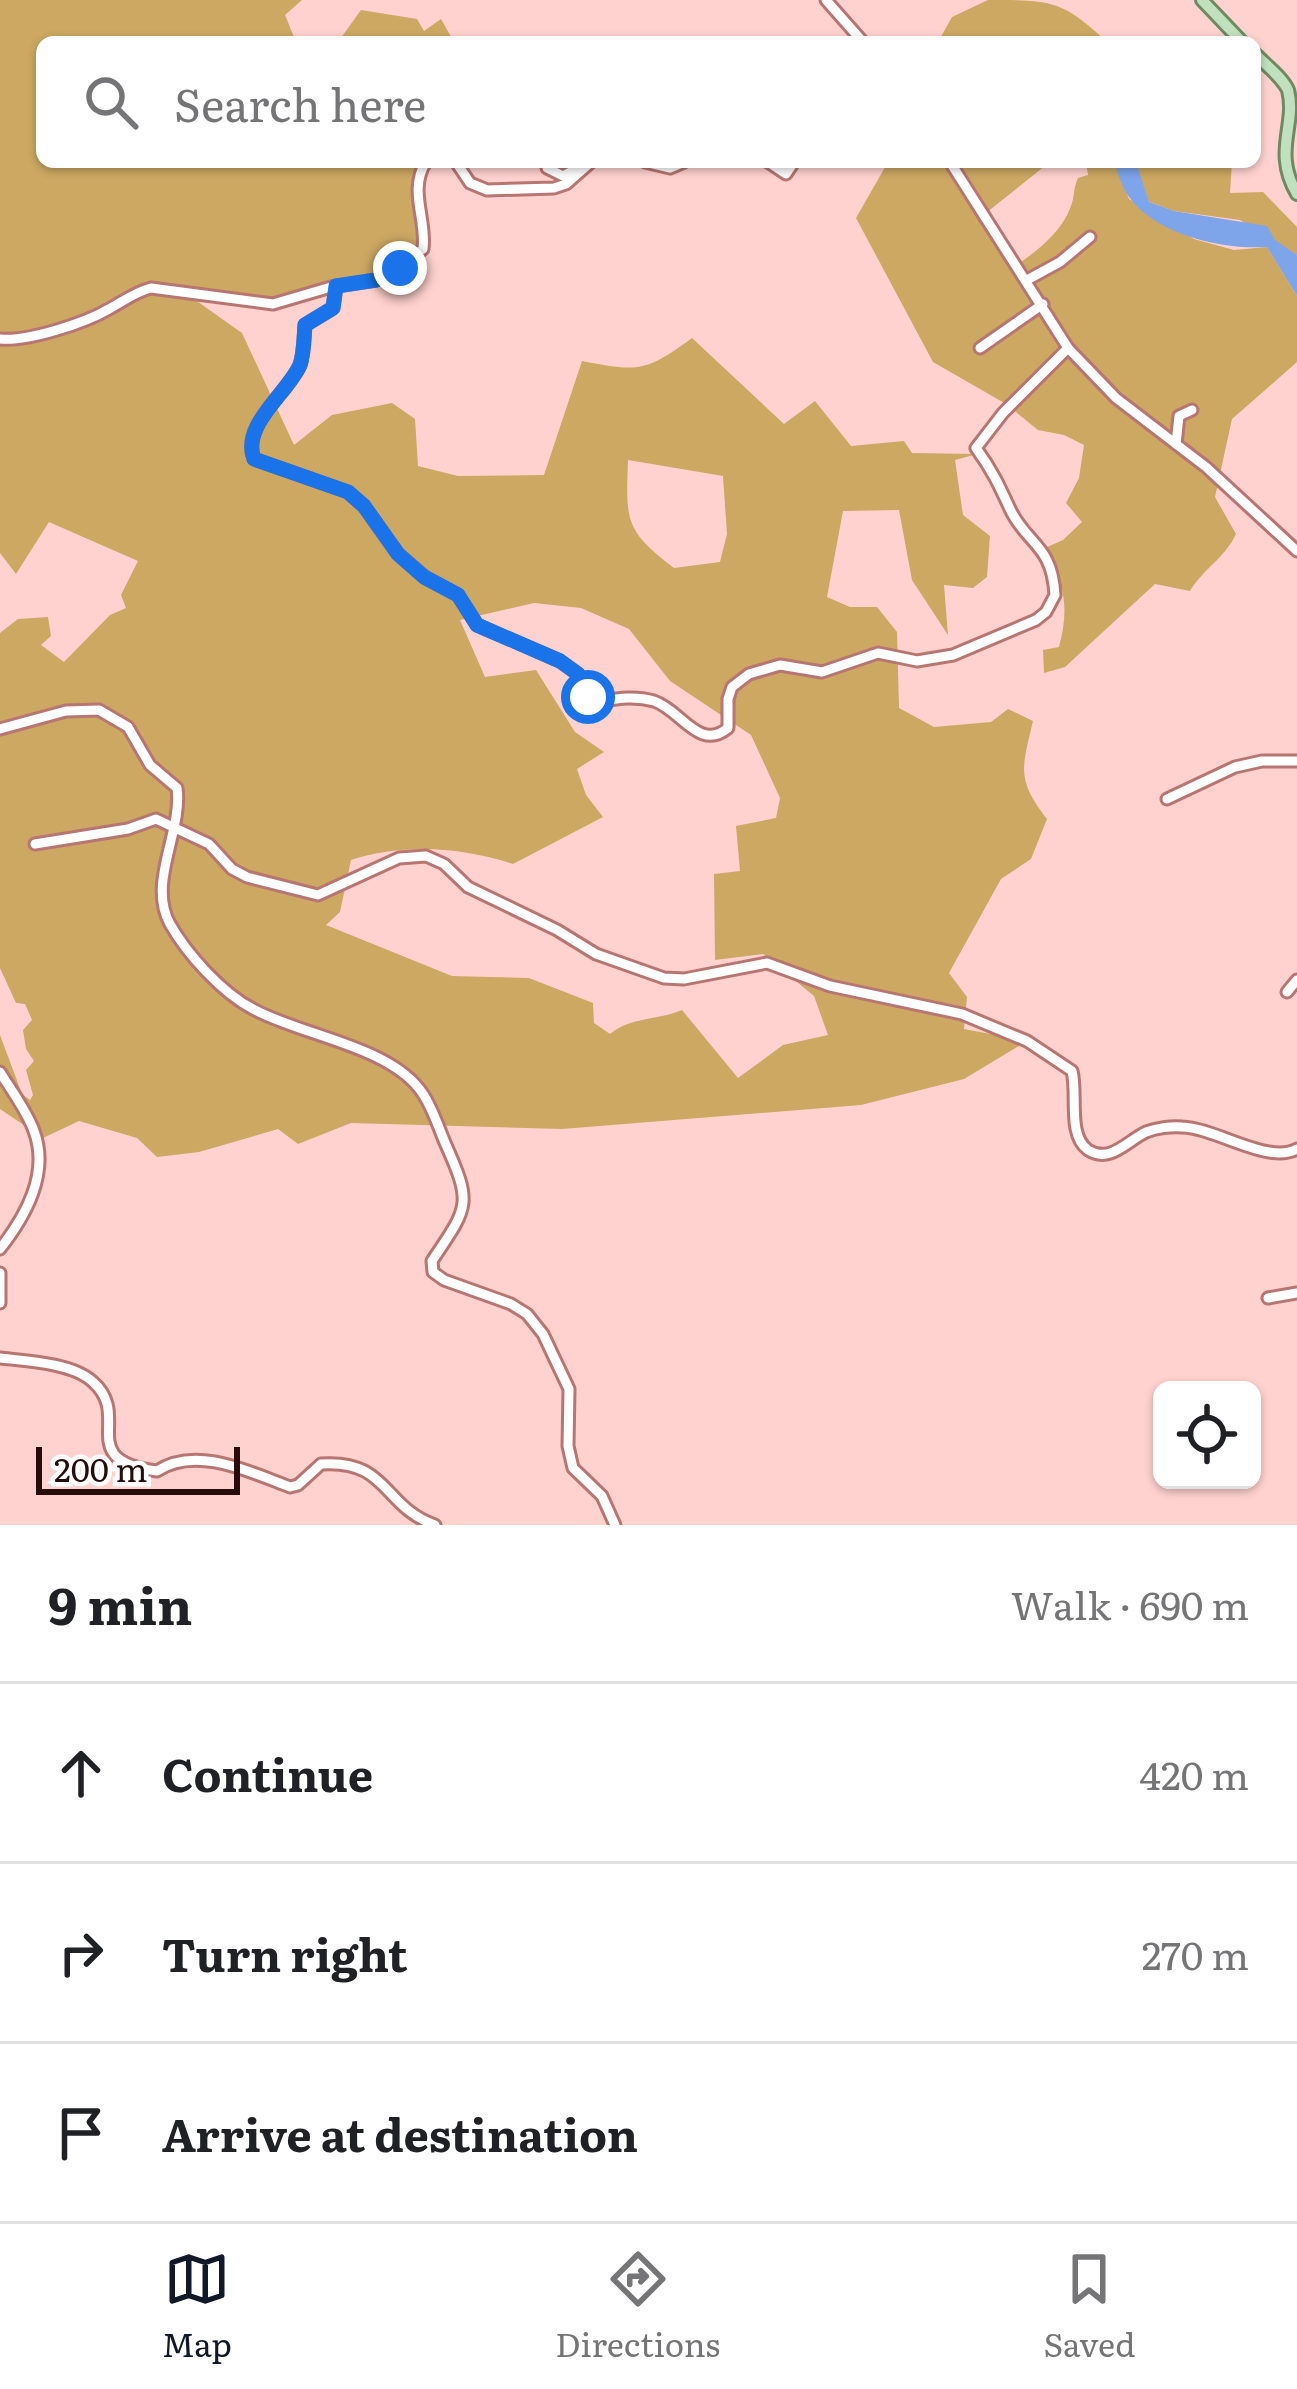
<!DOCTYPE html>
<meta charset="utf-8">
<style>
:root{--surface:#fff;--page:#f2f2f2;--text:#202124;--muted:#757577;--line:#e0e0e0;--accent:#111827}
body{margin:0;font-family:Literata,serif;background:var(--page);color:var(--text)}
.controls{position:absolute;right:36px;bottom:36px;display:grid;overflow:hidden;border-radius:18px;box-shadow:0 3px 9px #0004}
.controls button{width:108px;height:108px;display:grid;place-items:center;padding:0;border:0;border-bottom:3px solid var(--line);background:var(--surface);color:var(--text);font:60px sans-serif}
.scale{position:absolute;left:36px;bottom:30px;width:204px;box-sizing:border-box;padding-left:12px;border:6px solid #260d0c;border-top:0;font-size:33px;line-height:42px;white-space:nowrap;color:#260d0c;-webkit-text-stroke:9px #fff;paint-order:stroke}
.stop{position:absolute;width:36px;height:36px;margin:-27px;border:9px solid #1a73e8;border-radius:50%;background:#fff}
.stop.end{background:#1a73e8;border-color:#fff;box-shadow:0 3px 12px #0008}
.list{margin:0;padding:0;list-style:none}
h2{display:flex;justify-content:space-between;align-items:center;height:156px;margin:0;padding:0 48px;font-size:51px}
h2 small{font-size:39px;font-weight:400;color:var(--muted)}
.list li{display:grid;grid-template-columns:78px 1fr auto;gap:36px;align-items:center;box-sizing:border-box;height:180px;padding:0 48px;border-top:3px solid var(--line)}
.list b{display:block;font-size:45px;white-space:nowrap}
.list em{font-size:39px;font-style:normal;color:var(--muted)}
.icon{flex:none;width:66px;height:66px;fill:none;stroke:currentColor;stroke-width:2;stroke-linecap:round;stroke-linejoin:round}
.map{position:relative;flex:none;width:1297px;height:1525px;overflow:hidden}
.search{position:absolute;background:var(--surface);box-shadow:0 3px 9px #0004;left:36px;right:36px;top:36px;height:132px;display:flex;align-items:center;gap:30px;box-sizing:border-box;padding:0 42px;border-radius:18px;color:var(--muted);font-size:45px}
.sheet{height:696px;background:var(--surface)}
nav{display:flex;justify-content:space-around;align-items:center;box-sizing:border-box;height:168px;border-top:3px solid var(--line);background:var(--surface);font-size:33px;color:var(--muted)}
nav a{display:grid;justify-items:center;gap:6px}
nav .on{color:var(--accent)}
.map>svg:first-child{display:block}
.green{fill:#cca862;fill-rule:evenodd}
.water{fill:#7ea4ea}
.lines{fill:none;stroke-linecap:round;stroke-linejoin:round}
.minor-casing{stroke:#b87572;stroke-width:15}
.major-casing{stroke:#6f8a63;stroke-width:16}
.minor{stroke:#fff;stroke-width:9}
.major{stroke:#c1e1be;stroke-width:10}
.route{stroke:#1a73e8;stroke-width:15}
</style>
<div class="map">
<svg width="1297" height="1525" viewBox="0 0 1297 1525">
<rect width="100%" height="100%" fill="#ffd2cf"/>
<g class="green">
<path d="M 0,0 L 302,0 L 285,15 L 296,42 L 42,42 L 42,162 L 419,162 L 416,248 L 400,268 L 273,304 L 177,287 L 242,333 L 294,445 L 332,415 L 392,403 L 415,419 L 418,466 L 458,476 L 544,475 L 582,361 C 638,372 646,372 692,338 L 784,424 L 815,401 L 851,446 L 904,441 L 912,453 L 977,454 L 955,460 L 963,515 L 990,536 L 987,577 L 973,588 L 944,585 L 948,635 L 912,580 L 899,510 L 843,511 L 827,597 L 850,607 L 877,607 L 897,632 L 899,708 L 934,727 L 991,722 L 1008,709 L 1033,721 C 1022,768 1016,779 1047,819 L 1031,859 L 1001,879 L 949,973 L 967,997 L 964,1029 L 1027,1041 L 964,1079 L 861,1105 L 562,1129 L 351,1123 L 298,1144 L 278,1129 L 199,1152 L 157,1157 L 137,1138 L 79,1121 L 43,1138 L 0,1109 L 0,1035 L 22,1094 L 30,1100 L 33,1095 L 26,1070 L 34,1061 L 26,1049 L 23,1030 L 32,1020 L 25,1004 L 16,1003 L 0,968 L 0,633 L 18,619 L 48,617 L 51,636 L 41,645 L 64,662 L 110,615 L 126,608 L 121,595 L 138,561 L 49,522 L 16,574 L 0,553 ZM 628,460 L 723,476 L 727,534 L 720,562 L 674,568 C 624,530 626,520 628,460 ZM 534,603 L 581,608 L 629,629 L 670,681 L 751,735 L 780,798 L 776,818 L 736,826 L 740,871 L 714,874 L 715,960 L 763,954 L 814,996 L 828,1035 L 783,1045 L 738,1078 L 682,1010 C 657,1021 632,1016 610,1034 L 594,1023 L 593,1003 L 529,978 L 452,976 L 326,925 L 340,912 L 351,860 C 404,843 460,847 513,864 L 603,817 L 586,795 L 577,769 L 604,752 L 575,732 L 536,670 L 485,677 L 460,620 Z"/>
<path d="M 988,0 C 1052,0 1062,0 1107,42 L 938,42 L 952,17 Z"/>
<polygon points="361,10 417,19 424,31 441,19 454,42 338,42"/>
<path d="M 888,162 L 1050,162 L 986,213 L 1017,265 C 1039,249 1061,233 1071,206 C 1075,196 1073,188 1078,178 L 1088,175 L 1086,162 L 1114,162 L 1129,199 L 1194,239 L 1234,250 L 1267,247 L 1297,296 L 1297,362 L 1232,419 L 1215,497 L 1236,534 C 1224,559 1204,568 1190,591 L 1155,584 L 1065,667 L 1044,673 L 1043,650 L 1059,647 C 1069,610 1067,577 1038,551 L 1063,540 L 1082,522 L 1066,503 L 1079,478 L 1084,445 L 1064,435 L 1038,430 L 1006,404 L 933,362 L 856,218 Z"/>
<polygon points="1135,162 1232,162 1230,193 1263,192 1297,227 1297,255 1240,220 1174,211 1149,202"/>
</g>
<path class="water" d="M 1114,162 L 1136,162 L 1149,202 L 1174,211 L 1267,226 L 1275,240 L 1297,255 L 1297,296 L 1267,247 C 1224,250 1156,235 1129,197 C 1122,188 1118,173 1114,162 Z"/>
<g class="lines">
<g class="minor-casing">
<g id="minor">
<polyline points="826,0 863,42"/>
<polyline points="456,162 470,183 487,190 554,188 566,184 591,162"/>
<polyline points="645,162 670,168 684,162"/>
<polyline points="768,162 786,174 794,162"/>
<polyline points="950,162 1068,348 1116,398 1206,467 1297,551"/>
<polyline points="547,168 563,176 574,170"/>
<polyline points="1027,280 1060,262 1090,237"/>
<path d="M 336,286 L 333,308 L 305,325 C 304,337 304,354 300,365 C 288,393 240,425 254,459 L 348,492 L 364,506 L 398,554 L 425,577 L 458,595 L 477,625 L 560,661 L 578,674 L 588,697 L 595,702 C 615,699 633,695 654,701 C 681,710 699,752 728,728 L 728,699 L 732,687 L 749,674 L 780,665 L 822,672 L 878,653 L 917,661 L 953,655 L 1036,620 L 1046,612 L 1055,595 C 1052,544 1027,545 1010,509 C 999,485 992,470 976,448 L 1003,413 L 1068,348"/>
<path d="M 0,339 C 27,342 85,323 109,309 C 124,301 135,292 151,288 L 273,304 L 331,287 L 376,280 L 391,274 L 423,249 C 427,219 408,190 426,162"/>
<polyline points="980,348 1043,304"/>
<polyline points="1176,444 1179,416 1192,410"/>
<path d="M 0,729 L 66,711 L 99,710 L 128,727 L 150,765 L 177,788 C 183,831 147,883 170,924 C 187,954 222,993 253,1009 C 302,1036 392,1046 423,1094 C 433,1109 439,1129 446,1145 C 473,1205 468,1207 432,1261 L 433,1272 L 444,1280 L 511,1304 L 527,1314 L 543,1334 L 569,1389 L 568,1446 L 573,1468 L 602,1496 L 615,1525"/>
<polyline points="1167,799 1235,767 1262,761 1297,761"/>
<path d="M 35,844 L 128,829 L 156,819 L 209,844 L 232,869 L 247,877 L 318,895 L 399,858 L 426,856 L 444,864 L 468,887 L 557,930 L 596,954 L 664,978 L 684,979 L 767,963 L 830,986 L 962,1014 L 1027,1041 L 1072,1071 C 1078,1094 1067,1135 1088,1150 C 1110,1164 1127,1141 1146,1132 C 1156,1128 1171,1126 1182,1127 C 1216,1128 1269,1165 1297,1149"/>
<polyline points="1287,992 1297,980"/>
<path d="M 0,1072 C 11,1090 27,1111 34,1131 C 50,1174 25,1217 0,1249"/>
<polyline points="0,1273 0,1303"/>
<polyline points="1268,1298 1297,1293"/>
<path d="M 0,1358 C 27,1361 73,1363 93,1382 C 133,1417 73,1460 157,1471 C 196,1445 250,1472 290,1487 L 298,1485 L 321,1464 C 388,1459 383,1507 435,1525"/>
</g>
</g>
<g class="major-casing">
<g id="major">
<polyline points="1202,0 1242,42"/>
<path d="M 1255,54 C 1266,65 1282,77 1288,90 C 1297,125 1272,151 1297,194"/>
</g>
</g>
<use href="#minor" class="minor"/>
<use href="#major" class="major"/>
</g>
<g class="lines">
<path class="route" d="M 400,268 L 376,280 L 336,286 L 333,308 L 305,325 C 304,337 304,354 300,365 C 288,393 241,425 254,459 L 348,492 L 364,506 L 398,554 L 424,577 L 458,595 L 477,625 L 560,661 L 578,674 L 588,697"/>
</g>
</svg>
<div class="controls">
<button><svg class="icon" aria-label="locate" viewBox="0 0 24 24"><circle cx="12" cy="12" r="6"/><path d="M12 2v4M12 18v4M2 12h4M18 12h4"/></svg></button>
</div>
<div class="scale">200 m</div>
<div class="stop" style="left:588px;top:697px"></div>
<div class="stop end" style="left:400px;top:268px"></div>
<div class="search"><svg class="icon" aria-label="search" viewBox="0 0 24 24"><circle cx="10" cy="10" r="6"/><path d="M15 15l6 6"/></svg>Search here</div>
</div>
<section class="sheet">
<h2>9 min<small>Walk · 690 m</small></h2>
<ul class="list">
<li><svg class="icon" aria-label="ahead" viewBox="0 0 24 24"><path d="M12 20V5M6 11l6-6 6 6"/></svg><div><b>Continue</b></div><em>420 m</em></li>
<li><svg class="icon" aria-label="right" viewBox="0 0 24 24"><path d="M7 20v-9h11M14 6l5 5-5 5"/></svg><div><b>Turn right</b></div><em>270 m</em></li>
<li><svg class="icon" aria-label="arrive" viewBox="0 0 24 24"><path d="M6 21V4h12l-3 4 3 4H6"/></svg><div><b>Arrive at destination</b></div></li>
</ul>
</section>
<nav>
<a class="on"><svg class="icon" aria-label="map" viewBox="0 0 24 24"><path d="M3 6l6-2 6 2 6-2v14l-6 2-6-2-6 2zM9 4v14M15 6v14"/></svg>Map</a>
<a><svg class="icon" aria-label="directions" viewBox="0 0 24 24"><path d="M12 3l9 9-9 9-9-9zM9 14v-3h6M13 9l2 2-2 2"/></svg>Directions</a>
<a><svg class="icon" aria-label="saved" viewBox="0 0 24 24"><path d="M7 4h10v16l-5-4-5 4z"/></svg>Saved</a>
</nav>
